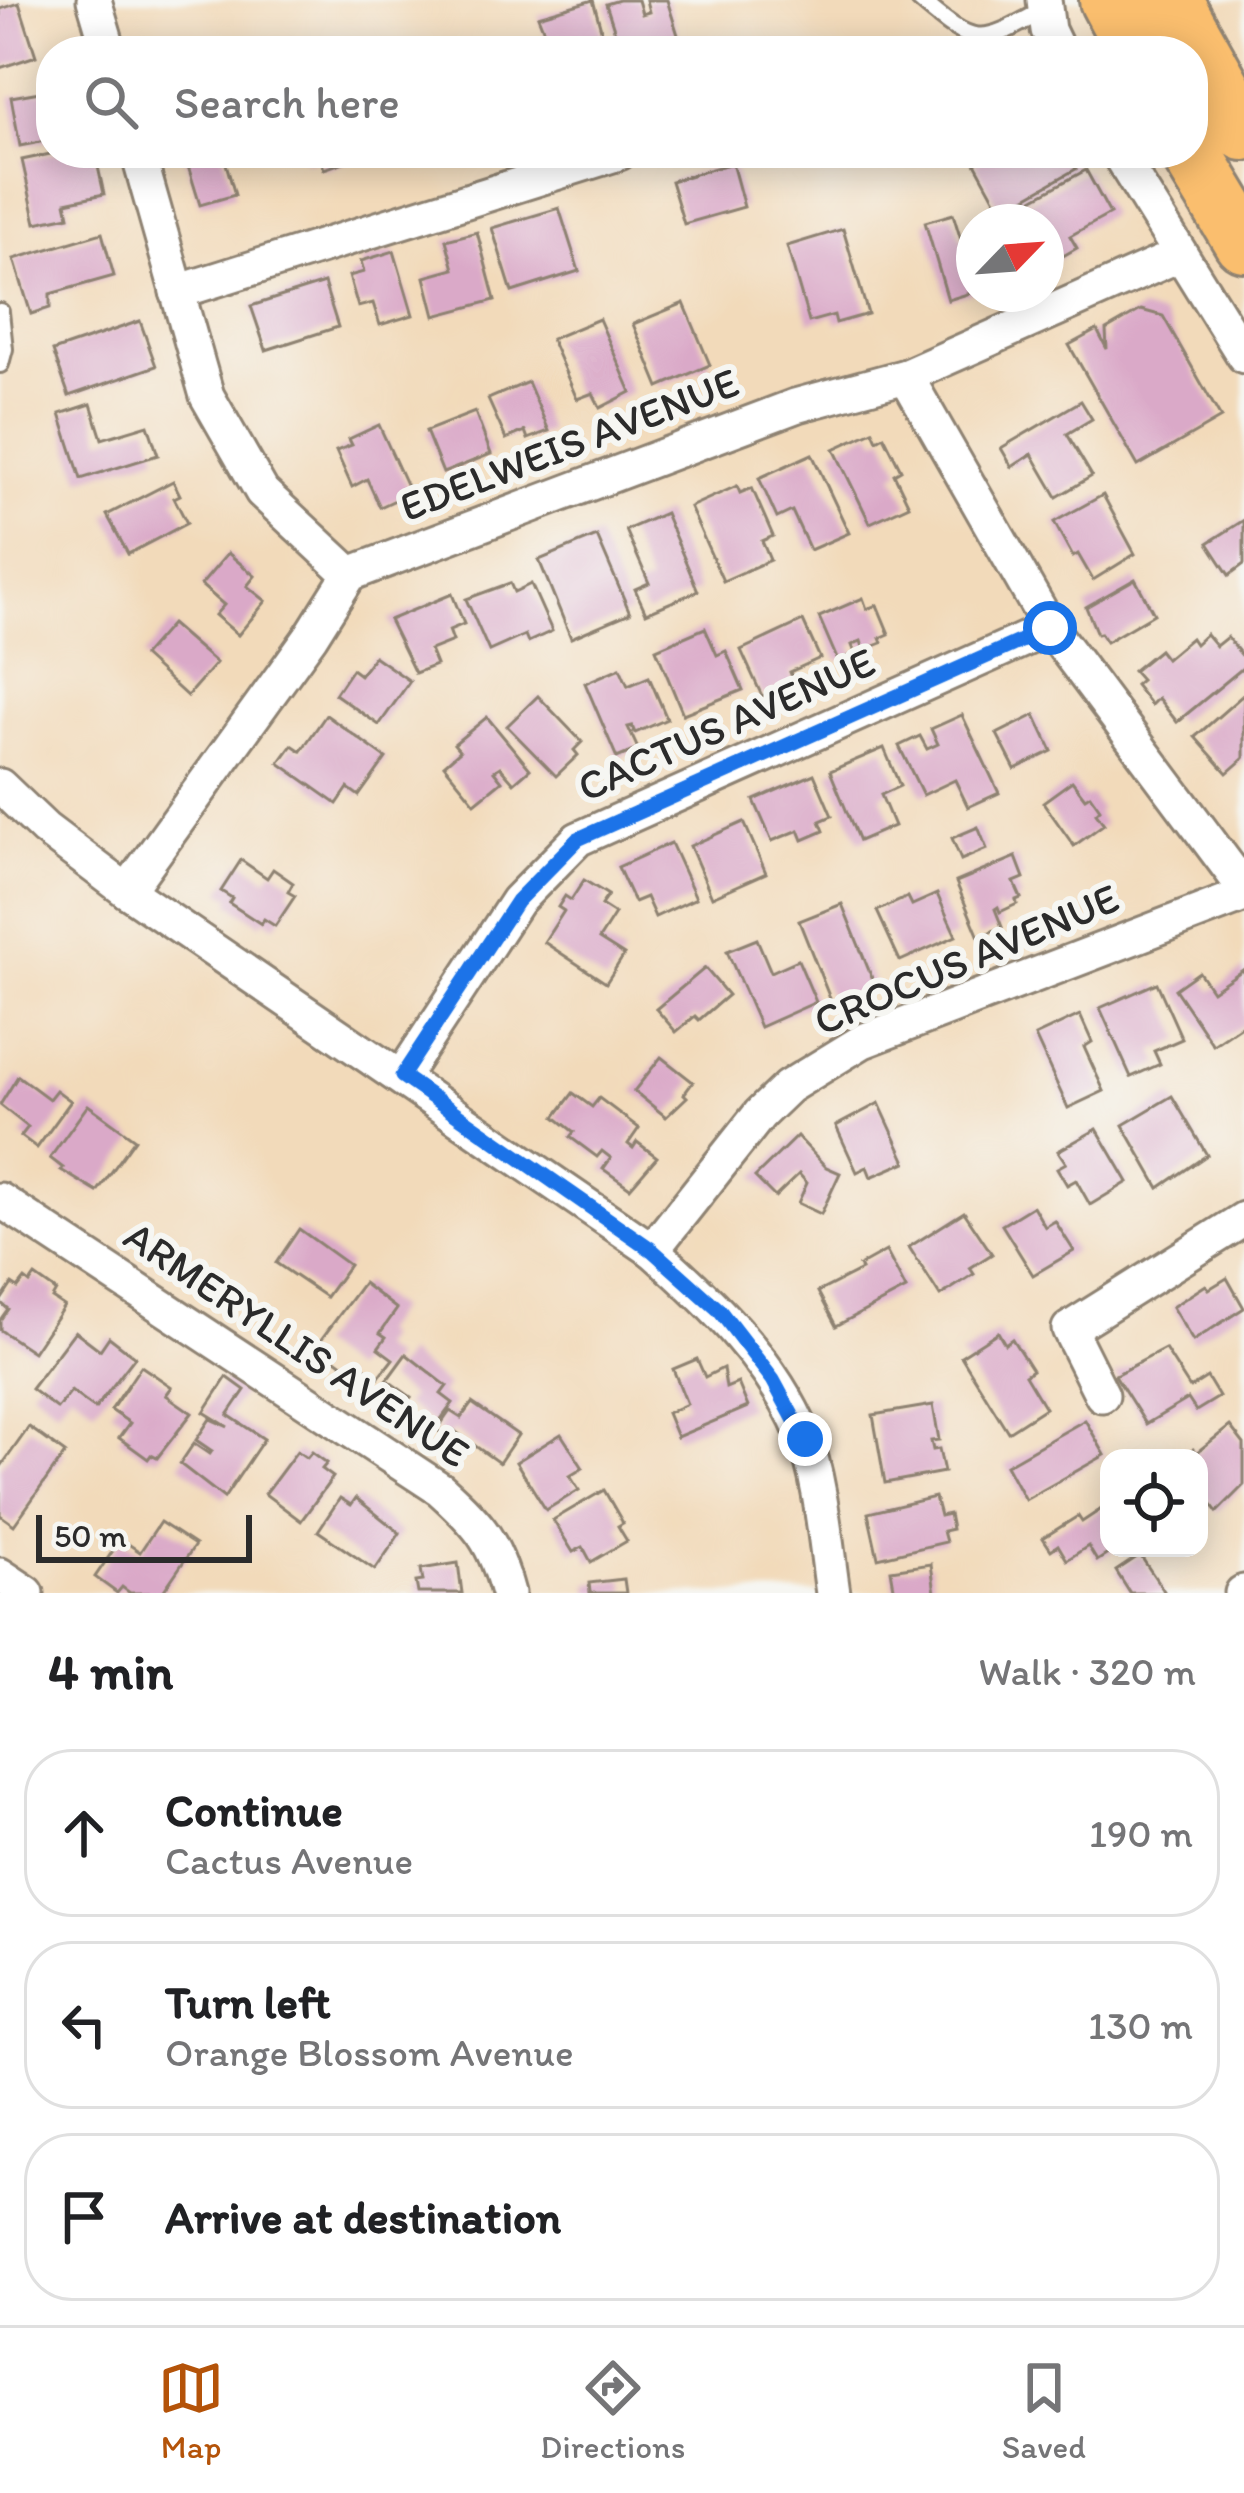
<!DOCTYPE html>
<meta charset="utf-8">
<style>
:root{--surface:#fff;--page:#f2f2f2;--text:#202124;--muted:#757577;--line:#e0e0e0;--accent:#b45309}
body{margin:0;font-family:Itim,sans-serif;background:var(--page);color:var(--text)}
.controls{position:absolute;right:36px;bottom:36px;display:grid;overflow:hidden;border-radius:24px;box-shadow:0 6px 30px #0003}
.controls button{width:108px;height:108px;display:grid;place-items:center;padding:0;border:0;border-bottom:3px solid var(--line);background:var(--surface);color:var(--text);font:60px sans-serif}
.compass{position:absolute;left:956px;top:204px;width:108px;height:108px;border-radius:50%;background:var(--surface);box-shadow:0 6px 30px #0003;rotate:65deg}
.scale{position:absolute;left:36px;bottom:30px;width:216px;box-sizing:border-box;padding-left:12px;border:6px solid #2b2b2b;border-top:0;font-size:33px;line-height:42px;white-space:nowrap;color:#2b2b2b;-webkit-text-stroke:9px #f6f6f2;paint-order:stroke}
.stop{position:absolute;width:36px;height:36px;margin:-27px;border:9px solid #1a73e8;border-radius:50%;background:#fff}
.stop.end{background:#1a73e8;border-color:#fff;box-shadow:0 3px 12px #0008}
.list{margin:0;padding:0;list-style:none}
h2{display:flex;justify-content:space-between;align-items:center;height:156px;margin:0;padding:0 48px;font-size:51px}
h2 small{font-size:39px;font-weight:400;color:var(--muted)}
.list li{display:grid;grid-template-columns:78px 1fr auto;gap:36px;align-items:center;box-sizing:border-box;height:168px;margin:0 24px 24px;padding:0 24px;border:3px solid var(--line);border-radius:48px}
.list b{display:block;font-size:45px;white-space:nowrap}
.list p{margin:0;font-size:39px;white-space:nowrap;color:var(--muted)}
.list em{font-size:39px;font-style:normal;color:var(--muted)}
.icon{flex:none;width:66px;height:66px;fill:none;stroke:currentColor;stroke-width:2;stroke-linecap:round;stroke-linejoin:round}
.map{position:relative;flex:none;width:1244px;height:1593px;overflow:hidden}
.search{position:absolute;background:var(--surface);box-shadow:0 6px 30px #0003;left:36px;right:36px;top:36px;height:132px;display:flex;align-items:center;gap:30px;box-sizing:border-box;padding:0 42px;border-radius:48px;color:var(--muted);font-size:45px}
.sheet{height:732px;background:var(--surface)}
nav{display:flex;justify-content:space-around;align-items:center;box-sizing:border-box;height:168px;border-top:3px solid var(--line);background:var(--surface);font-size:33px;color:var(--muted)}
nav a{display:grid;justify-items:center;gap:6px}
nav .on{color:var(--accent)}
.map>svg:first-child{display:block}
.building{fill:#daa9c8}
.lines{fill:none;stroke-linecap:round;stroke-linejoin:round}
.lane-casing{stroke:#8e8272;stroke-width:22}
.street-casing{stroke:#8e8272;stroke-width:39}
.highway-casing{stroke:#8e8272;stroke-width:66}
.lane{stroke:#fff;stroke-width:16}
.street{stroke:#fff;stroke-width:33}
.highway{stroke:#fabe6e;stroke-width:60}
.route{stroke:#1a73e8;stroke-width:15}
.labels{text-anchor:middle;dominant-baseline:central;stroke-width:12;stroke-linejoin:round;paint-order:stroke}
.street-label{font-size:42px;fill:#2b2b2b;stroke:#f6f6f2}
</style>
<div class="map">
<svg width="1244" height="1593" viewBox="0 0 1244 1593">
<rect width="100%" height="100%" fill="#f6f6f2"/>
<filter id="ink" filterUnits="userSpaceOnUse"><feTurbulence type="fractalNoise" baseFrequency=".00833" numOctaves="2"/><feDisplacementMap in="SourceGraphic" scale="24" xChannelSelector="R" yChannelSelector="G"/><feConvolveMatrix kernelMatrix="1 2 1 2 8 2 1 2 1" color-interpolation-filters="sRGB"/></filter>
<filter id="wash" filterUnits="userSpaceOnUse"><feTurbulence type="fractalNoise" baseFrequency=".004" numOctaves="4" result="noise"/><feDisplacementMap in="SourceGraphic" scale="48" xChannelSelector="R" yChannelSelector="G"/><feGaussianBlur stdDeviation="2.7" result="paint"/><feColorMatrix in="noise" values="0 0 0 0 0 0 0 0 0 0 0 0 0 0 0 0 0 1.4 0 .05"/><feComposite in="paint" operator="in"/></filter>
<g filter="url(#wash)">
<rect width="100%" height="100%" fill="#f2daba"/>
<g id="blocks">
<g class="building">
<polygon points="593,0 607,51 552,51 538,16"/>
<polygon points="619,0 638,0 642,14 649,12 646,0 667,0 683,51 621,51 606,4"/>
<polygon points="19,3 36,56 0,68 0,9"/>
<polygon points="51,90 51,140 20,146 11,97"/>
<polygon points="55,153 95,153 104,194 66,202 69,216 36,223 22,160"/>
<polygon points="184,153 223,153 235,195 200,205"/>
<polygon points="303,153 353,153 355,158 324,169 320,157 306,162"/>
<polygon points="985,153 1068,153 1076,169 1014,204 1010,198 998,205 975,163 987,157"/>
<polygon points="732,163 744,207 684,224 671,181"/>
<polygon points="1086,170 1110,214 1070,236 1077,248 1056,260 1046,241 1046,222 1012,222 1007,213"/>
<polygon points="559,208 579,271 512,292 492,228"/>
<polygon points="953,214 961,240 974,236 974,292 948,300 925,222"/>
<polygon points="843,229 868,314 836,323 834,315 809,322 787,246"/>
<polygon points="477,232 495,300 435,316 425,277 454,269 446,240"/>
<polygon points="102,233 114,276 50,294 50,308 31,314 14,259"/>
<polygon points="394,251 413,315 380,325 373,303 358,307 349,276 364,272 361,261"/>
<polygon points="324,283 338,327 266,350 251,306"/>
<polygon points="684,303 710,365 659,387 633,324"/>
<polygon points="1141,310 1163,316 1221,418 1138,466 1069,345 1097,330 1107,349 1106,330"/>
<polygon points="599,319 631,392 600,408 593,393 577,399 551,339"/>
<polygon points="140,321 156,366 69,396 53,351"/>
<polygon points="528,382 549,431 528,439 525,431 506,439 488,399"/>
<polygon points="1081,401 1092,419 1067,434 1092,476 1057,497 1032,454 1012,467 1001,448"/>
<polygon points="91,404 102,439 148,425 158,455 81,479 60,414"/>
<polygon points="475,412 491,454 443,473 426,431"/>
<polygon points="379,425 410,493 380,507 367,479 352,487 336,451 352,445 349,439"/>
<polygon points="873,431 877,440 884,436 901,470 894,474 909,505 870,523 834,449"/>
<polygon points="812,454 849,533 810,550 792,511 777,518 759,478"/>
<polygon points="173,481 180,495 174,498 187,523 128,554 107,515"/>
<polygon points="737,486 740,493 752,488 773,536 762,541 770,560 723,581 690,507"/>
<polygon points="1103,495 1135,554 1093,580 1078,554 1073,557 1054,522"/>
<polygon points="665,513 698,591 646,613 635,589 649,583 626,530"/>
<polygon points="1244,520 1244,564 1229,575 1208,543"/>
<polygon points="597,536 630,613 571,638 539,560"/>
<polygon points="228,553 255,576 247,586 266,601 238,635 215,615 224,605 201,585"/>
<polygon points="1135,579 1154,614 1106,642 1100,633 1097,634 1086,607"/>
<polygon points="510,583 514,592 531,584 552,631 528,642 525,635 489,651 466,599"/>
<polygon points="452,594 464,624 449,630 453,641 430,650 436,665 415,673 389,620"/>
<polygon points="863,598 867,609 877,605 889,634 880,638 882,643 864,650 861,641 852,645 855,653 838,661 819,617"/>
<polygon points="803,621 820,658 790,672 794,682 762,696 741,650"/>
<polygon points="171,624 216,663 187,696 143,656"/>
<polygon points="705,628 717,655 726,651 743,690 683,714 656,649"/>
<polygon points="1206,634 1216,646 1227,637 1244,658 1244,667 1177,722 1158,698 1151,705 1135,685 1141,680 1133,671 1159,650 1166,659 1191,638 1195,644"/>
<polygon points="374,656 410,681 379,725 335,694 352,669 360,675"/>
<polygon points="620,668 628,686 649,677 667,719 635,733 632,726 628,727 638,749 617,758 585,683"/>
<polygon points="1244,694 1244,758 1227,773 1195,737"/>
<polygon points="538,696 582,742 574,750 578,755 556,776 507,726"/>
<polygon points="326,715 386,758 359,796 348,788 337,804 279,763 292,745 301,751"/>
<polygon points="962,715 999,793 968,807 955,780 923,795 899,746 920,736 927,749 938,744 931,729"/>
<polygon points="1035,715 1052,751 1015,769 997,734"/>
<polygon points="487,717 530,769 514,783 500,767 494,771 502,781 475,803 444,765 460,751 454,744"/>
<polygon points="884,748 900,786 881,795 894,826 859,841 830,771"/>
<polygon points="814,774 832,816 820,821 824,831 803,840 799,830 772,841 754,800"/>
<polygon points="1072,781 1085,798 1090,795 1100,809 1096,813 1104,824 1074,846 1043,802"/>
<polygon points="744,822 766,873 712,897 690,846"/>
<polygon points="978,827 987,849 961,860 952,838"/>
<polygon points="671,843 696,898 655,917 646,897 634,902 618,867"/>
<polygon points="1016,857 1024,878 1014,882 1021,898 1016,900 1017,904 1000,912 998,907 995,909 1002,927 979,937 956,882"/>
<polygon points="241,860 267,878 273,869 293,883 288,892 295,896 275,926 264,919 261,924 229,903 232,898 221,891"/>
<polygon points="584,880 608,895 601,905 615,914 599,939 624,955 606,983 544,942 564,911 558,907 565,896 571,900"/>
<polygon points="937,894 956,936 900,961 877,911 908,897 912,905"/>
<polygon points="842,904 876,988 833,1006 799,921"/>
<polygon points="757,939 771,972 798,960 816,1002 760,1027 727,951"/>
<polygon points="705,968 728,995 699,1020 695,1016 676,1032 656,1009"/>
<polygon points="1244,969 1244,1024 1213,1045 1175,989 1199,972 1212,991"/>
<polygon points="1157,983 1182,1039 1154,1051 1160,1064 1131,1077 1100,1008"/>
<polygon points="1080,1015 1092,1042 1084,1047 1104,1091 1068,1108 1035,1036"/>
<polygon points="661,1057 693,1082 684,1094 687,1097 666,1117 634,1091"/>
<polygon points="18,1076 49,1099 56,1090 71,1101 37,1148 21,1136 28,1127 0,1105"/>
<polygon points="573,1093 592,1107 599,1098 639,1128 628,1144 633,1148 637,1142 657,1157 630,1188 603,1169 611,1158 602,1151 597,1157 570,1137 574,1132 555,1117"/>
<polygon points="1172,1096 1207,1155 1159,1188 1123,1125"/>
<polygon points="879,1103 906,1162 871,1177 867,1167 857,1172 836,1126"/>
<polygon points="88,1105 135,1139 97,1192 61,1170 63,1168 50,1158"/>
<polygon points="1097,1129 1128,1182 1090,1205 1076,1180 1067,1185 1057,1168 1066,1163 1058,1151"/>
<polygon points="797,1136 826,1167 840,1173 821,1214 798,1203 807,1183 799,1174 775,1197 755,1177"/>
<polygon points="1033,1206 1045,1227 1055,1221 1074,1251 1033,1275 1002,1225"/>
<polygon points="964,1212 992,1254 970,1268 974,1274 940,1296 909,1247"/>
<polygon points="299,1229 349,1265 326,1297 276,1263"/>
<polygon points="886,1251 906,1289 836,1326 818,1292 861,1270 859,1266"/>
<polygon points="35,1276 56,1291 52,1298 64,1306 33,1352 0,1330 0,1320 8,1309 0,1302 12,1284 18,1288 25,1279 30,1283"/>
<polygon points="1227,1278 1244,1308 1193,1341 1172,1307 1206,1285 1209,1289"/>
<polygon points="363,1283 397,1309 380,1333 386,1337 378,1348 393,1359 379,1377 358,1363 352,1371 317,1345"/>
<polygon points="75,1331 100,1350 109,1337 135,1357 95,1409 71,1391 57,1409 31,1389"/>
<polygon points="998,1332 1005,1344 1012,1339 1032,1370 1025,1375 1045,1408 1008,1432 961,1356"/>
<polygon points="1165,1349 1190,1388 1207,1377 1219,1397 1196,1411 1188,1399 1146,1424 1115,1375"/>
<polygon points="406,1354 447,1386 441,1394 453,1403 436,1426 405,1404 411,1397 387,1380"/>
<polygon points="697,1359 705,1377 723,1368 726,1388 738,1383 748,1407 677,1437 667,1413 687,1404 673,1369"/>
<polygon points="141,1366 172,1387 166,1395 192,1413 157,1458 151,1455 148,1459 119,1438 130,1423 111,1410"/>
<polygon points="227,1377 245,1390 228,1415 264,1439 224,1498 180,1464 194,1443 210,1454 212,1451 196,1440 210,1419 228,1427 204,1412"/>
<polygon points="472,1403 518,1435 499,1463 453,1430 448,1438 437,1430 450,1411 461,1418"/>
<polygon points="933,1405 939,1440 931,1441 933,1450 939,1449 944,1472 885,1483 873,1415"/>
<polygon points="1085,1420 1105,1455 1025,1500 1006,1465"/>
<polygon points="1230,1426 1244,1444 1244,1485 1217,1512 1199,1488 1199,1458 1181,1458 1193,1449 1196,1453"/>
<polygon points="29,1427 65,1453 14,1525 0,1515 0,1468"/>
<polygon points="561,1434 583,1468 570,1476 579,1490 546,1510 516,1462"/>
<polygon points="297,1451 307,1458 312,1452 327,1463 322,1469 333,1477 301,1521 265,1494"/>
<polygon points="604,1490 623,1523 618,1526 627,1541 591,1562 583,1547 573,1552 553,1520"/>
<polygon points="935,1497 940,1516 949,1514 952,1529 943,1531 946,1542 878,1558 868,1513"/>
<polygon points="340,1498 351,1505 356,1498 400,1533 375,1570 318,1531"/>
<polygon points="1106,1506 1109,1548 1117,1548 1097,1561 1088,1546 1067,1560 1058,1545 1051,1550 1043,1538 1078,1516 1082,1522"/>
<polygon points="160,1522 195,1545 162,1593 130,1593 122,1587 117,1593 95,1577 121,1539 140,1552"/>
<polygon points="1140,1555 1164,1591 1162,1593 1130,1593 1116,1571"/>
<polygon points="458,1563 462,1593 418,1593 416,1582 423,1581 421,1569"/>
<polygon points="931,1564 935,1593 895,1593 891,1570"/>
<polygon points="624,1579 626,1593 590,1593 589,1583"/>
</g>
</g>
</g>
<g filter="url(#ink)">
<use href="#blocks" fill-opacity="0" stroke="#8e8272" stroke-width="3"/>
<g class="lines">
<g class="lane-casing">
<g id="lane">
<path d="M 920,0 C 977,49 980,45 1044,10"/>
<polyline points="0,312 4,349 0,364"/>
</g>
</g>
<g class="street-casing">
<g id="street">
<polyline points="94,0 109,51"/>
<polyline points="1044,0 1048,30 1058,51"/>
<polyline points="138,153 207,396 262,492 350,574"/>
<polyline points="1118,153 1244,356"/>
<polyline points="177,292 619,153"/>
<polyline points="906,376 1050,628 1244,888"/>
<path d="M 0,786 L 45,829 L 127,891 L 652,1250 C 712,1303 773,1361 804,1437 C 821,1479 826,1547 833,1593"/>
<polyline points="127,891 311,636 350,574 795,406 906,376 1179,255"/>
<polyline points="402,1076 517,901 578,839 1050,628"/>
<path d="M 0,1200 L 440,1489 C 480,1525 494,1541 508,1593"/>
<polyline points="652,1250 760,1114 788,1087 863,1041 1244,895"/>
<polyline points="1102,1395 1069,1329 1244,1219"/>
<polyline points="0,1575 27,1593"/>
<polyline points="1242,1593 1244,1592"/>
</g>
</g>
<g class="highway-casing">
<g id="highway">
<polyline points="1110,0 1137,51"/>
<polyline points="1171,0 1244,130"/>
<polyline points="1191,153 1244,241"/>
</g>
</g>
<use href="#lane" class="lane"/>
<use href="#street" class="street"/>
<use href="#highway" class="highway"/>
</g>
</g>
<g class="lines" filter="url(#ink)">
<polyline class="route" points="805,1439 773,1380 719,1310 652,1250 402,1076 517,901 578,839 1050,628"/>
</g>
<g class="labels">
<g class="street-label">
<text transform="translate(569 444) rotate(-21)">EDELWEIS AVENUE</text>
<text transform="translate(726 724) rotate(-24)">CACTUS AVENUE</text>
<text transform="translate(966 959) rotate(-23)">CROCUS AVENUE</text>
<text transform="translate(297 1344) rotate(34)">ARMERYLLIS AVENUE</text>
</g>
</g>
</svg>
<div class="controls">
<button><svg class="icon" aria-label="locate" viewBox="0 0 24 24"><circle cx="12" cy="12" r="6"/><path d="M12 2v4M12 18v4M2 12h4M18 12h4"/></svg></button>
</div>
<svg class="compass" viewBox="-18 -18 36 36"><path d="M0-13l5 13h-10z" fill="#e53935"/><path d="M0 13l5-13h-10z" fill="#757577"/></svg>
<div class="scale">50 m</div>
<div class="stop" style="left:1050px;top:628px"></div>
<div class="stop end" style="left:805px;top:1439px"></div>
<div class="search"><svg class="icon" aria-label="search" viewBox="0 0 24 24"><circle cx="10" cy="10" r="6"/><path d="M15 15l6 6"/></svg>Search here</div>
</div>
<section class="sheet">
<h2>4 min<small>Walk · 320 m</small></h2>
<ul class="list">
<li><svg class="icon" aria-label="ahead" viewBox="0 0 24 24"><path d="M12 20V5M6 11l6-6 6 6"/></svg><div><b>Continue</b><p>Cactus Avenue</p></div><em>190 m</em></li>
<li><svg class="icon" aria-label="left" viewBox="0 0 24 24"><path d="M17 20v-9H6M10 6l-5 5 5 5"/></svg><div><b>Turn left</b><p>Orange Blossom Avenue</p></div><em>130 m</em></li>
<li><svg class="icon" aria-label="arrive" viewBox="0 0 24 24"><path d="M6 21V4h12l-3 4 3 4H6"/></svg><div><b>Arrive at destination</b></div></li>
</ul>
</section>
<nav>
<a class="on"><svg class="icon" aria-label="map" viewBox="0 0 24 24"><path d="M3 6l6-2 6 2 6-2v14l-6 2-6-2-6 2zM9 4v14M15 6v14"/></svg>Map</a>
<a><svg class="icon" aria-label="directions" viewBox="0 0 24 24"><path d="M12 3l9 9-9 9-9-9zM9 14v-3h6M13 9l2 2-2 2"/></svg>Directions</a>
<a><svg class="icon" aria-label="saved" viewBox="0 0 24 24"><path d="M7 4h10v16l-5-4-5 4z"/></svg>Saved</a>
</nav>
